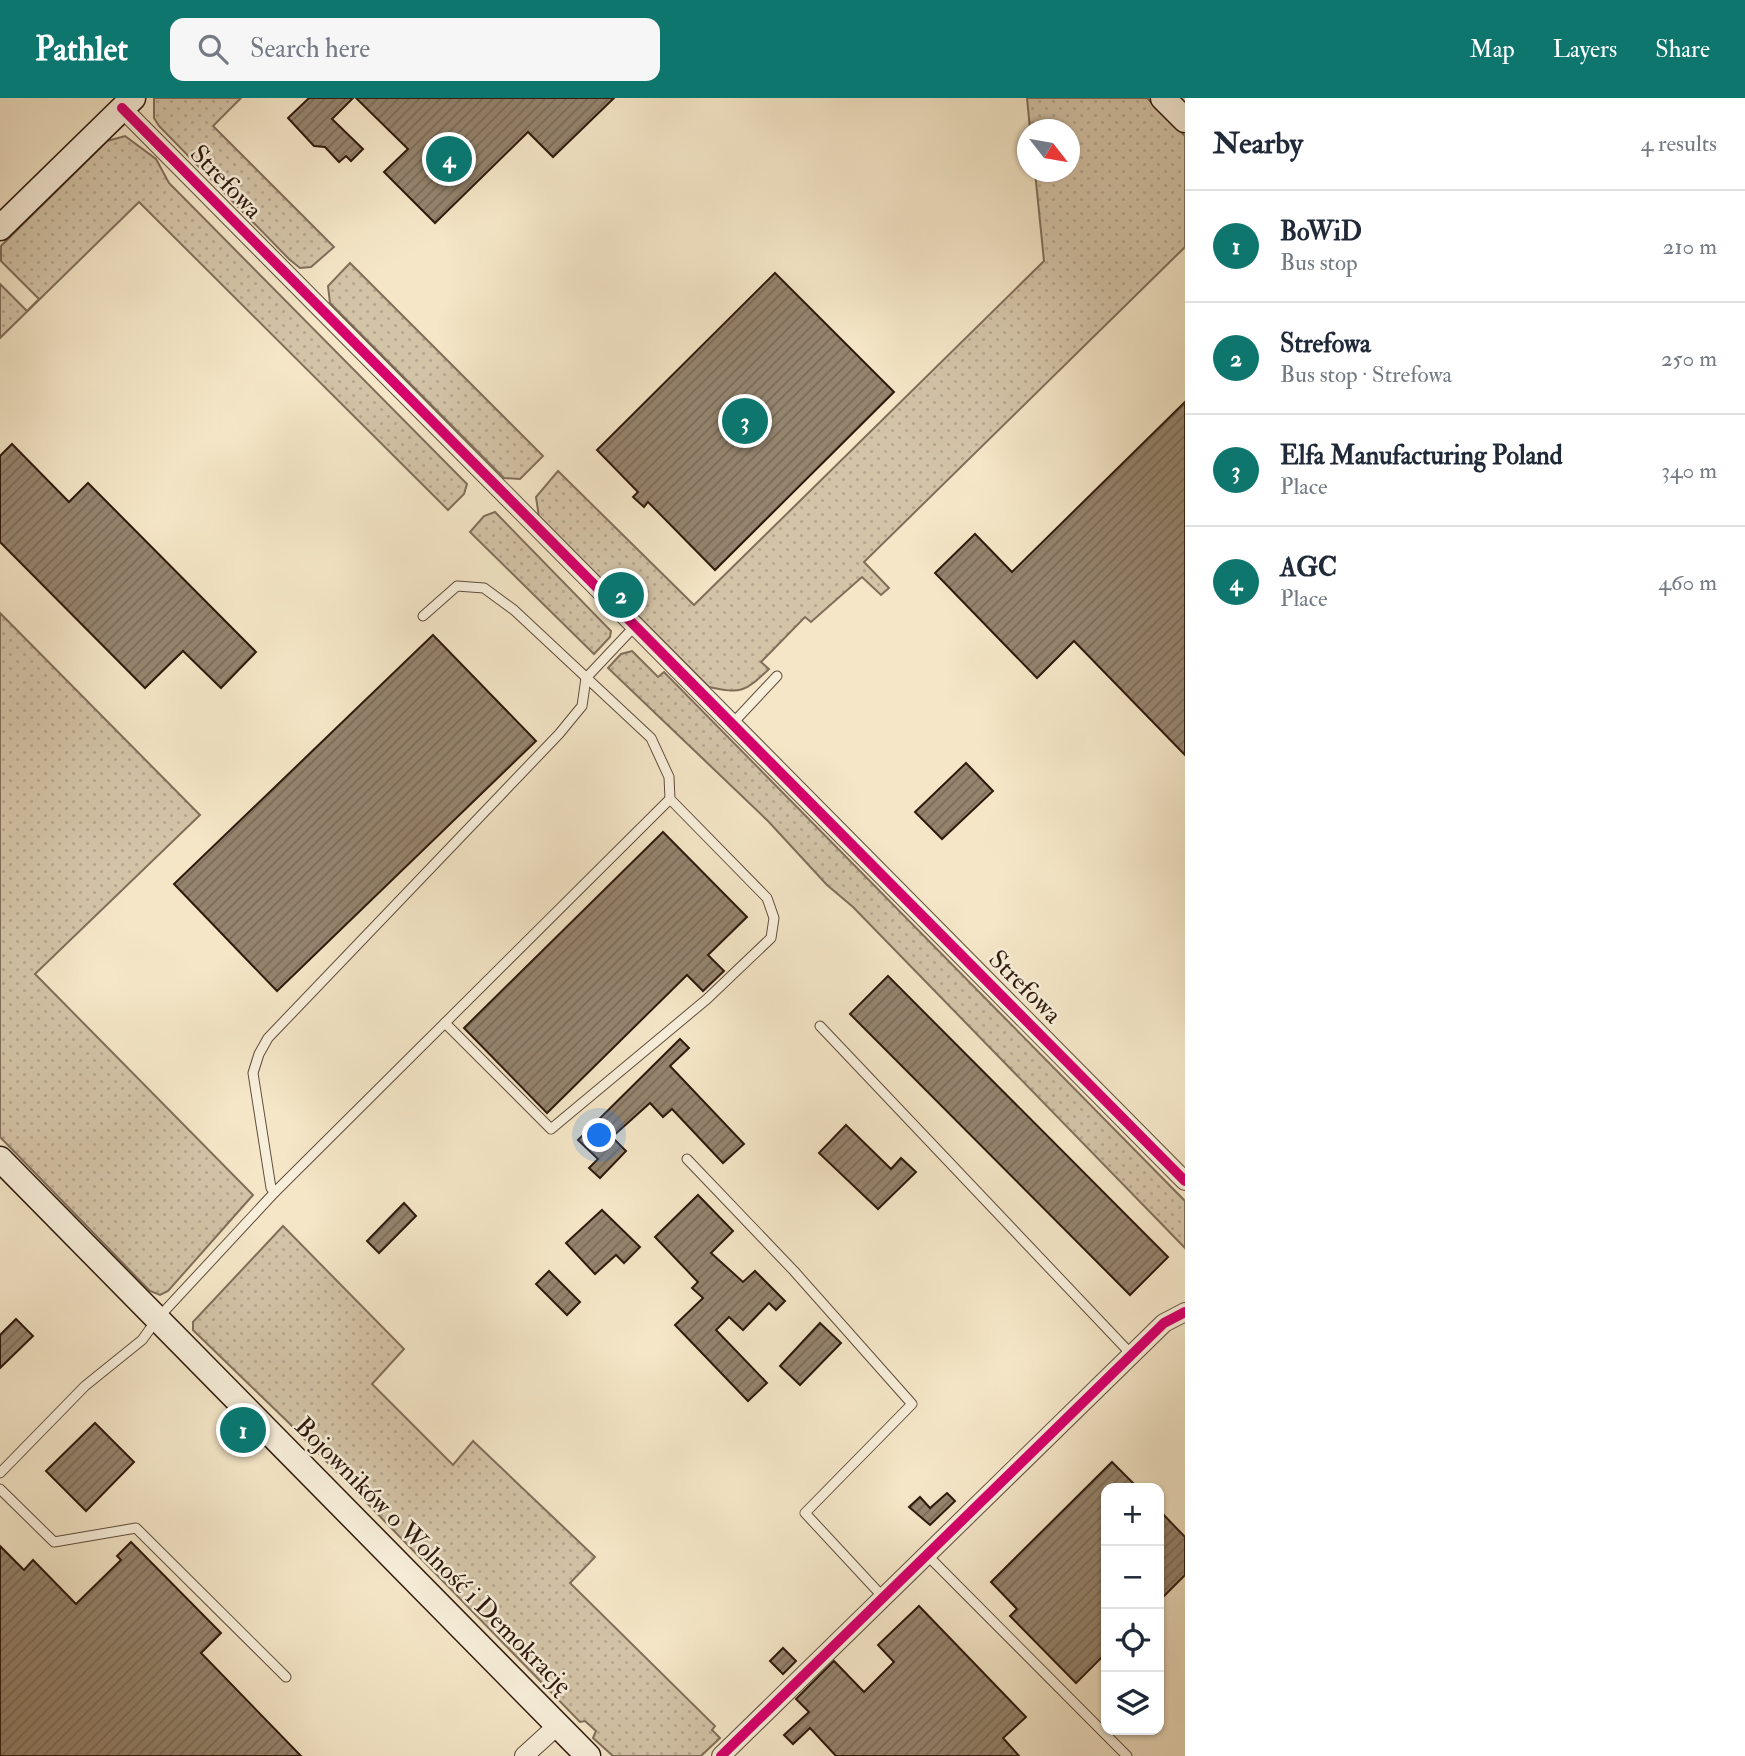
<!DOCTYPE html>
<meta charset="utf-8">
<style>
:root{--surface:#fff;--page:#f6f6f7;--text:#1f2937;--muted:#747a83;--line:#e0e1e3;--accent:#0f766e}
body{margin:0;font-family:"IM FELL Double Pica",serif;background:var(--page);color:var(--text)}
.controls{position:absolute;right:21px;bottom:21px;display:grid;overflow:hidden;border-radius:14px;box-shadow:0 2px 5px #0004}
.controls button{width:63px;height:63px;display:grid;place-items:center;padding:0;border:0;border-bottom:2px solid var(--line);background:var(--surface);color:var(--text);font:35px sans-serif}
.compass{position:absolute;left:1017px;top:21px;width:63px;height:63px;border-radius:50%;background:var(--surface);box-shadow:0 2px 5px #0004;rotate:121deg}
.you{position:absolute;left:600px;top:1038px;width:24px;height:24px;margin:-18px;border:5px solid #fff;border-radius:50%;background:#1a73e8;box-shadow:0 0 0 10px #1a73e833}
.badge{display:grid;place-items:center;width:46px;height:46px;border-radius:50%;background:var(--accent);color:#fff;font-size:23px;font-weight:700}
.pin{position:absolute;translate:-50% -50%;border:4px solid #fff;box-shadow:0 2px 7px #0006}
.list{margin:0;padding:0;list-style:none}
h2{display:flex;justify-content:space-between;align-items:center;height:91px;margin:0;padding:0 28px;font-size:30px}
h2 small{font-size:23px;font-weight:400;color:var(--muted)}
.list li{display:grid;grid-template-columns:46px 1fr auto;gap:21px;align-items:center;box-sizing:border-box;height:112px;padding:0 28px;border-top:2px solid var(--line)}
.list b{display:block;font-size:26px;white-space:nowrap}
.list p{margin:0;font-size:23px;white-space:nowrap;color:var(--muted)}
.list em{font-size:23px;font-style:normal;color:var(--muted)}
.icon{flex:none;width:38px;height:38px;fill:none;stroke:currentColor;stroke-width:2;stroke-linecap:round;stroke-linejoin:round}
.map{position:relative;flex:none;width:1185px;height:1658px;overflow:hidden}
header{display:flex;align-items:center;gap:42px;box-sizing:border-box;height:98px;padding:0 35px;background:var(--accent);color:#fff}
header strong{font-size:33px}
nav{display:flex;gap:38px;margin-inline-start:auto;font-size:24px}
.search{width:490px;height:63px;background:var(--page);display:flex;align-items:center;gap:18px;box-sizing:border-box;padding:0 24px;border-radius:14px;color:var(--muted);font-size:26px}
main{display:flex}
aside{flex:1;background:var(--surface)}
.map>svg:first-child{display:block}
.grass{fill:url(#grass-dots);stroke:#816e5a;stroke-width:2}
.building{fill:url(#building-hatch);stroke:#2f190d;stroke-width:2}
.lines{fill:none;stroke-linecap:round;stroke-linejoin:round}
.lane-casing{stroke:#604c3c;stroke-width:11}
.street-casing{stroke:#604c3c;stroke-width:20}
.secondary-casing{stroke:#2f190d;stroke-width:27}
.lane{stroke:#f8efdb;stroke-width:9}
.street{stroke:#f8efdb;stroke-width:18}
.secondary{stroke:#f8efdb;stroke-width:24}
.cycleway-casing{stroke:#f8efdb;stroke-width:15}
.cycleway{stroke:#d6006c;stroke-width:10}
.labels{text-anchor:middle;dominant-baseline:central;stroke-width:5;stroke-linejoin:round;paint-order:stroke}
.street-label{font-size:26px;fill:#2f190d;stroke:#f8efdb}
</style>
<header>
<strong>Pathlet</strong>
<div class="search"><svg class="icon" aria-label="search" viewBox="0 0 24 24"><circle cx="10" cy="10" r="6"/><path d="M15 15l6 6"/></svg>Search here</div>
<nav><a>Map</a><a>Layers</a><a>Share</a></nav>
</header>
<main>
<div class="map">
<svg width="1185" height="1658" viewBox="0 0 1185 1658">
<defs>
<pattern id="grass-dots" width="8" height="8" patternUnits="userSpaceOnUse" patternTransform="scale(1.75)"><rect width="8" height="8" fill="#d3c3a7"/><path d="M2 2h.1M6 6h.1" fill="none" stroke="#b5a78f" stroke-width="1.8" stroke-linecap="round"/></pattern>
<pattern id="building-hatch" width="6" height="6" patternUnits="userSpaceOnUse" patternTransform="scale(1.75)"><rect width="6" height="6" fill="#95846e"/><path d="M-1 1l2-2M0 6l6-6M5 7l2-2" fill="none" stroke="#7a6b59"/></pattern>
</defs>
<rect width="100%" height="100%" fill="#f4e6c7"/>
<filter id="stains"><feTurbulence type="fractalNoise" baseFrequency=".00286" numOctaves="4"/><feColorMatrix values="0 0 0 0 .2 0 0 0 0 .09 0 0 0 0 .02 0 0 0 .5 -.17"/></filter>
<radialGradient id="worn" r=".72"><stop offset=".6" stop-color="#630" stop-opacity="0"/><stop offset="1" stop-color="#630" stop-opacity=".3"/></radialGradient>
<g class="grass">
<polygon points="154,0 241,0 213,28 334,149 311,169 300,170 289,161 159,28 154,20"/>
<path d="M 1027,0 L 1147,0 L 1185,38 L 1185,149 L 864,464 L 889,490 L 881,497 L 862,479 L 811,524 L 805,519 L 761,564 L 769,571 C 745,594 741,596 709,589 L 539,419 L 536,399 L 558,373 L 694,507 L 1044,163 L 1035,74 L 1070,74 L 1070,32 L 1030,31 Z"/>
<polygon points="125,38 156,61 169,85 467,386 464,396 448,412 139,104 0,240 0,186 27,213 39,201 1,163 1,148 107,43"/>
<polygon points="350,165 543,358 520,381 504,380 330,205 328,188"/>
<polygon points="495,414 611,533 610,539 594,556 470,434 484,418"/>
<polygon points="0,515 200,717 35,876 253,1097 168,1193 160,1197 150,1193 0,1039"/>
<polygon points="632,553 658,579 664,574 1185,1103 1185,1150 853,809 827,787 768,723 608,570 621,556"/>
<polygon points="283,1128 404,1251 372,1286 453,1367 473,1343 595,1459 570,1485 715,1628 712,1632 720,1640 701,1658 613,1658 593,1640 596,1633 585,1623 580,1624 290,1326 193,1232 193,1224"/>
</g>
<g class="building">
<polygon points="309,0 353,0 332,21 363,51 351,63 346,58 339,64 325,49 314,48 288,20"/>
<polygon points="356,0 614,0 553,59 528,34 435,125 384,74 408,51"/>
<polygon points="775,175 894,294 715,472 648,404 644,409 633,399 638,394 597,352"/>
<polygon points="1185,304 1185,657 1074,543 1037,580 935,475 975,436 1012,474"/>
<polygon points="12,346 69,404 88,385 256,554 221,590 183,553 145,590 0,444 0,358"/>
<polygon points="433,537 536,643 277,893 174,786"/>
<polygon points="966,665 993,693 942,741 915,714"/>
<polygon points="663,734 747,819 708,857 724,873 703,893 687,877 547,1015 464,930"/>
<polygon points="888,878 1168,1159 1130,1197 850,916"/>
<polygon points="680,941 689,950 670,968 744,1046 723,1065 672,1011 663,1019 650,1005 612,1039 626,1053 600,1080 589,1070 598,1061 578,1042"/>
<polygon points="846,1027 891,1071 901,1060 916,1074 878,1111 819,1055"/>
<polygon points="698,1097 733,1133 711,1155 743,1184 755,1173 785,1203 776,1212 769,1205 743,1232 729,1219 716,1232 767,1285 748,1303 675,1227 703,1200 692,1190 698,1184 655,1139"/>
<polygon points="404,1105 416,1118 379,1155 367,1143"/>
<polygon points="602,1112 640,1149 624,1165 616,1157 595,1176 566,1145"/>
<polygon points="549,1173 580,1204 567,1217 536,1186"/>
<polygon points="16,1221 33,1238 0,1270 0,1237"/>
<polygon points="820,1225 841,1245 800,1287 780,1268"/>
<polygon points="95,1325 134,1364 86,1413 46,1373"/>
<polygon points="1112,1364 1138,1390 1106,1390 1106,1555 1076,1585 1010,1518 1017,1511 991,1484"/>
<polygon points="947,1395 955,1403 930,1427 909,1409 920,1399 930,1410"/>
<polygon points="1159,1412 1185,1439 1185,1477 1159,1503"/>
<polygon points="131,1444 221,1535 201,1555 301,1658 0,1658 0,1448 24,1472 33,1462 76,1506 121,1462 117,1458"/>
<polygon points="919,1508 1026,1619 1003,1640 1019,1658 836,1658 810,1630 793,1646 784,1637 809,1614 796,1601 834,1563 864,1594 894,1564 878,1547"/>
<polygon points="783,1550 796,1563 783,1576 770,1563"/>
</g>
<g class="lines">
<g class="lane-casing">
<g id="lane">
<polyline points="423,518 457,488 484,490 514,512 651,640 669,679 670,701 767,800 774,820 771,840 707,901 551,1031 445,925"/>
<polyline points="635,528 586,580 582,608 559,636 268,940 259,956 253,975 271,1090 275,1094 670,701"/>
<polyline points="732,626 777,578"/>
<polyline points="820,928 1132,1257"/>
<polyline points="687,1061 794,1173 912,1306 805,1415 883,1499"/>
<polyline points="0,1375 85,1288 142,1242 158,1220 275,1094"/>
<polyline points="0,1391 54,1444 136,1430 286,1579"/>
<polyline points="926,1456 1127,1658"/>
</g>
</g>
<g class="street-casing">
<g id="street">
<polyline points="122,10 1185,1083"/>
<polyline points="524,1658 558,1627"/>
<polyline points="721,1658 1164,1225 1185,1214"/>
</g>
</g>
<g class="secondary-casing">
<g id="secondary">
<polyline points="1163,0 1185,22"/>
<polyline points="0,130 133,0"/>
<polyline points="0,1061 588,1658"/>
</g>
</g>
<use href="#lane" class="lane"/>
<use href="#street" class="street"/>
<use href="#secondary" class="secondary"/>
<g class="cycleway-casing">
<g id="cycleway">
<polyline points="122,10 1185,1083"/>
<polyline points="721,1658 1164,1225 1185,1214"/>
</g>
</g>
<use href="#cycleway" class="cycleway"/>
</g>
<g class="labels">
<g class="street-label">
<text transform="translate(226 84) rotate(46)">Strefowa</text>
<text transform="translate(1025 889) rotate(45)">Strefowa</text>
<text transform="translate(433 1458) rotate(45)">Bojowników o Wolność i Demokrację</text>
</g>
</g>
<rect width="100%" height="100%" filter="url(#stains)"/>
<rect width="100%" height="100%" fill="url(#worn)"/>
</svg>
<div class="controls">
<button>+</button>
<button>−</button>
<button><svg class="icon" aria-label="locate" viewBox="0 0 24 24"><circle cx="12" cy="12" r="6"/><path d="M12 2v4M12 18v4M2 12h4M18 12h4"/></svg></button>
<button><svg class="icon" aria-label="layers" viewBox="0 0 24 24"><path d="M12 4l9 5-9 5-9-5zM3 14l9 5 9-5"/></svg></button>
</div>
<svg class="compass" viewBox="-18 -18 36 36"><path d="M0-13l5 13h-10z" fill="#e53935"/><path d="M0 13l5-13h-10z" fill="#747a83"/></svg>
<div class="you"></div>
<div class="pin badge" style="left:243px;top:1332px">1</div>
<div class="pin badge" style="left:621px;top:497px">2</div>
<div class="pin badge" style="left:745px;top:323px">3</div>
<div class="pin badge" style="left:449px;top:61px">4</div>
</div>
<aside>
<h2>Nearby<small>4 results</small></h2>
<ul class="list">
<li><span class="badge">1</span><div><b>BoWiD</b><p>Bus stop</p></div><em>210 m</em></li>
<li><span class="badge">2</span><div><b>Strefowa</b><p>Bus stop · Strefowa</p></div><em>250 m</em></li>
<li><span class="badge">3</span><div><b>Elfa Manufacturing Poland</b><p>Place</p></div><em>340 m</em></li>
<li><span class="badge">4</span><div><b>AGC</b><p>Place</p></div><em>460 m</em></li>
</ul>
</aside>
</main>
